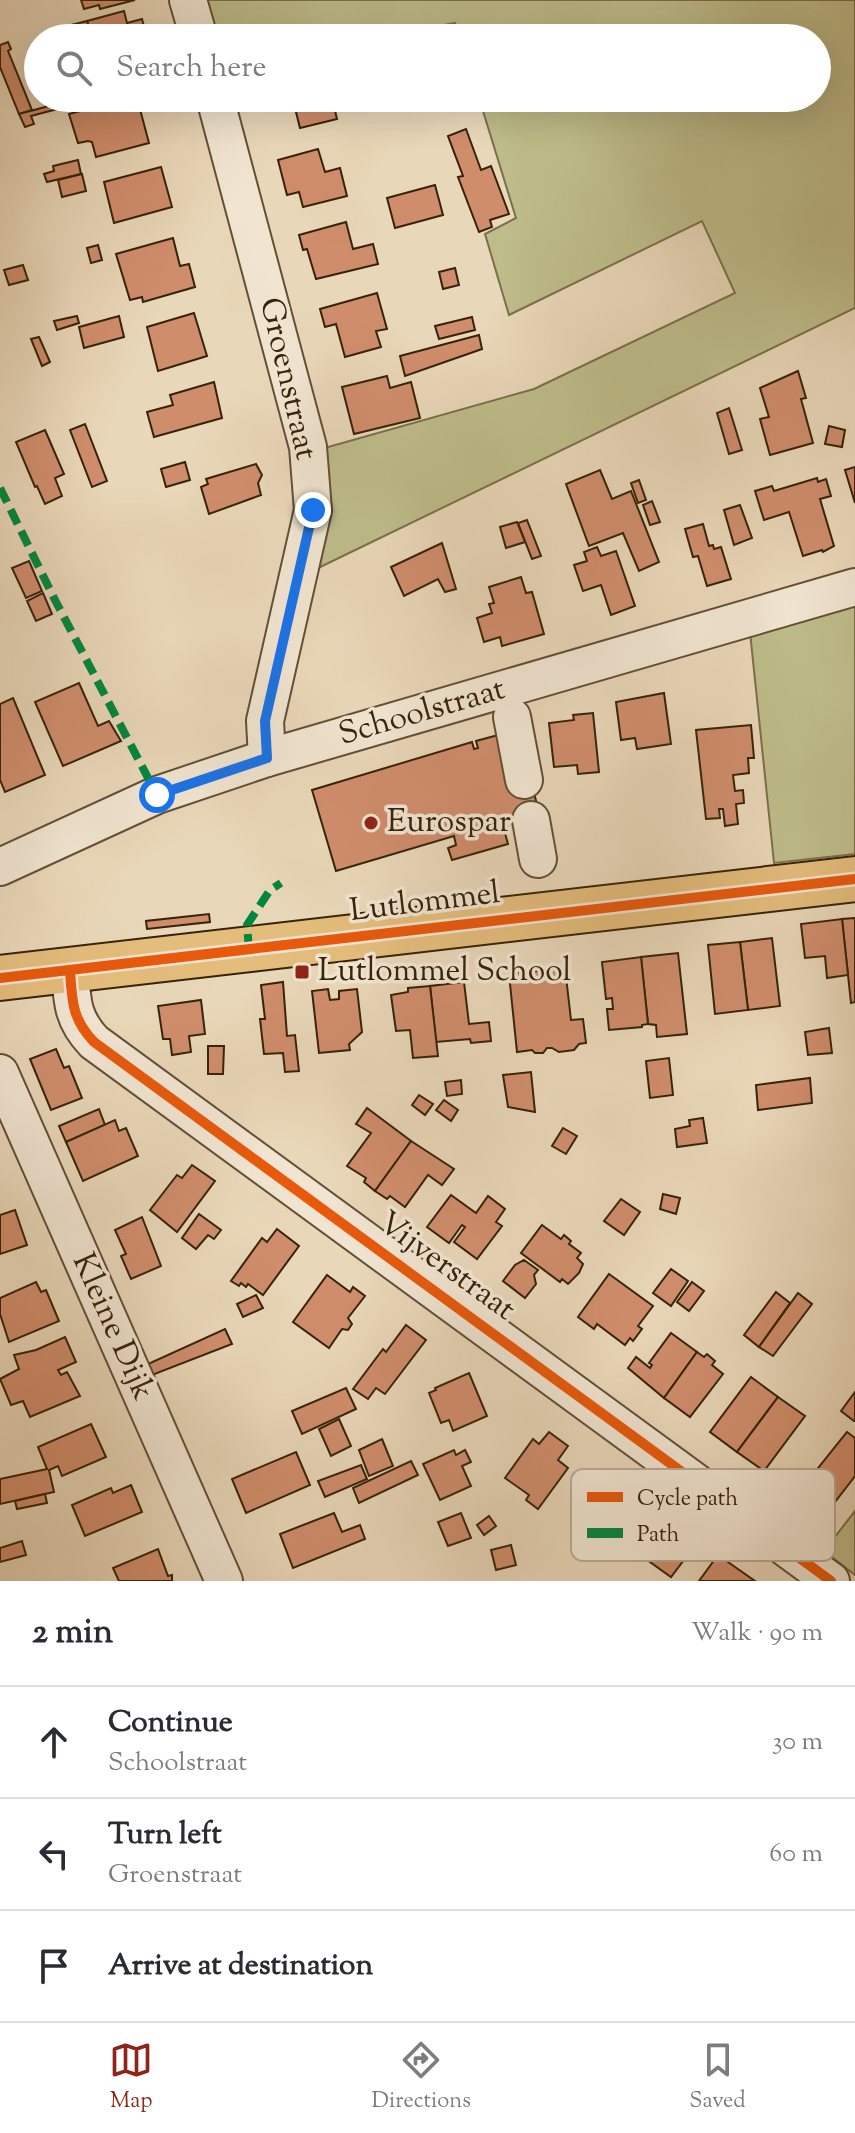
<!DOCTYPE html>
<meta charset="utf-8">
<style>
:root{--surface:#fff;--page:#f2f2f3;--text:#2b2b33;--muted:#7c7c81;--line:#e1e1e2;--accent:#8f2418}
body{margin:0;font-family:"Sorts Mill Goudy",serif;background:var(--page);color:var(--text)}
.stop{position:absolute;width:24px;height:24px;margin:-18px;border:6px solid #1a73e8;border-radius:50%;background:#fff}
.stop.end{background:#1a73e8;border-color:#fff;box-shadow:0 2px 8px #0008}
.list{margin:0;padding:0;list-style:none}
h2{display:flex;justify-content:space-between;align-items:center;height:104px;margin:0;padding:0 32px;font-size:34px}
h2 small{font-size:26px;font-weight:400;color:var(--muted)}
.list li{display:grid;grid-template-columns:52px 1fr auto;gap:24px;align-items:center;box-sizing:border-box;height:112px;padding:0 32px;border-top:2px solid var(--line)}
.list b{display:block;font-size:30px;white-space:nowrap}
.list p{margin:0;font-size:26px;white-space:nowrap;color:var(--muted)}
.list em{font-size:26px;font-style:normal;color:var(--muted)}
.icon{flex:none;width:44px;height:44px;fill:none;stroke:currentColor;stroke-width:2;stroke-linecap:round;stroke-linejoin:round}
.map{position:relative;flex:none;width:855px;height:1581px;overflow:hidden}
.search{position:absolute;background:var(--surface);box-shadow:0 8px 32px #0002;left:24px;right:24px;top:24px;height:88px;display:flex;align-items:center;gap:20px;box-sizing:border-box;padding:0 28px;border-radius:44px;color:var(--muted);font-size:30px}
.sheet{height:440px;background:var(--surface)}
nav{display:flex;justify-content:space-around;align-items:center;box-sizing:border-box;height:112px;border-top:2px solid var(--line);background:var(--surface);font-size:22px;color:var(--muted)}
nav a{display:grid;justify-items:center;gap:4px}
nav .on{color:var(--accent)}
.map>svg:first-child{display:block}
.green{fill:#bebc8a;stroke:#7a704a;stroke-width:2}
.building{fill:#d08d6c;stroke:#362309;stroke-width:2}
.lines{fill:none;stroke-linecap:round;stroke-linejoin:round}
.minor-casing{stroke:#635035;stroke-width:40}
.major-casing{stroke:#362309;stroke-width:48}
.minor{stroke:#f1e5d2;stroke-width:36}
.major{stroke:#e4bc7c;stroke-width:44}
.quiet{stroke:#00873e;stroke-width:8;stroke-dasharray:16 8;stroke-linecap:butt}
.cycleway-casing{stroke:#f1e5d2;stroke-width:15}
.cycleway{stroke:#e8590c;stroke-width:10}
.route{stroke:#1a73e8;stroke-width:10}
.poi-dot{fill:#8f2418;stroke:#f1e5d2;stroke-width:3}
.labels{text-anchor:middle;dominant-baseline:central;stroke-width:7;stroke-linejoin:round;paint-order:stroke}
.street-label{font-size:32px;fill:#362309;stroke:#f1e5d2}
.poi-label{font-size:32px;fill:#362309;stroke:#f1e5d2;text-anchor:start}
.key{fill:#f1e5d2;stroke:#b9ab96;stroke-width:2}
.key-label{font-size:22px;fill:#362309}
</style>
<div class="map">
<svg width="855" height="1581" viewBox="0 0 855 1581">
<rect width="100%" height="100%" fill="#e9d7b9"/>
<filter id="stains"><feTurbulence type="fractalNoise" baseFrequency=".0025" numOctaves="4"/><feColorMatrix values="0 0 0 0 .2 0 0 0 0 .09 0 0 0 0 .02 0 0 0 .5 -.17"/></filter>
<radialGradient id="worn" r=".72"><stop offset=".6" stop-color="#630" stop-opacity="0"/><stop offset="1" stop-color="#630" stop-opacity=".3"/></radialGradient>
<g class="green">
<polygon points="203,0 855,0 855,308 314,570 321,449 534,389 735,293 702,221 509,315 485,234 516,218 479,98 817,98 817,38 460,38 455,23 378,38 214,38"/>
<polygon points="855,601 855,854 774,863 750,632"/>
<polygon points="855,1511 855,1575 824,1551"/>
</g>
<g class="building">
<polygon points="81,0 135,0 100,9 99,5 84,9"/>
<polygon points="124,11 127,23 142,19 147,38 103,38 101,30 90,32 87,21"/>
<polygon points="87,21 92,38 70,38 67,26"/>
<polygon points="8,42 11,49 8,51 32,110 19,114 0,67 0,45"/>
<polygon points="48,98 75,98 76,99 50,105"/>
<polygon points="128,98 137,98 149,143 96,157 92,142 88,141 78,143 69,114"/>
<polygon points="264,98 332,98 337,119 300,128 293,100 266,107"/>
<polygon points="64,102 65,107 31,116 34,124 25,127 19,114"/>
<polygon points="466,129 481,170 491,166 509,214 490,220 492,227 479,232 458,177 463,176 448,136"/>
<polygon points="318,149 325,172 340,168 347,196 303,207 299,192 287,195 278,160"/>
<polygon points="78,160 81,174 47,182 44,174 54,171 53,166"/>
<polygon points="161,167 172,207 114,223 104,182"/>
<polygon points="82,174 86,191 62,197 58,180"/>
<polygon points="435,185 443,215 395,228 387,198"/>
<polygon points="346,222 353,249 373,244 378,264 316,279 307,249 303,250 299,235"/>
<polygon points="173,238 180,266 189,264 195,287 143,302 142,297 130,300 116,254"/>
<polygon points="98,245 102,260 91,263 87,248"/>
<polygon points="23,265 28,280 9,285 4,270"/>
<polygon points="455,268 459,285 443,289 439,272"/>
<polygon points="377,293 387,329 376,331 381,347 345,357 336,324 325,327 320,309"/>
<polygon points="194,313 207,356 158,371 147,327"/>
<polygon points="77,316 79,323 57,330 54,321"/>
<polygon points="119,316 124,337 84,348 79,327"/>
<polygon points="472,317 475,330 439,339 435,326"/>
<polygon points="479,335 482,349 405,376 400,356"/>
<polygon points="39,337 50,362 42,366 31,339"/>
<polygon points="798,371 806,398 801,399 813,443 770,455 760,419 769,417 760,388"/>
<polygon points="387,376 390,388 411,382 420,418 354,434 342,387"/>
<polygon points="214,382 222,418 154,437 147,412 173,405 170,395"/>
<polygon points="729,408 742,450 729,454 717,413"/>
<polygon points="85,424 107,481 92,487 70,430"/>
<polygon points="829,426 845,430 842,447 825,444"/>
<polygon points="45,430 64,474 55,478 62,496 45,504 37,486 35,487 16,442"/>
<polygon points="185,462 190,480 166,487 161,469"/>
<polygon points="256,464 262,475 258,483 261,495 209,514 201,487 208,484 206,479"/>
<polygon points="855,467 855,503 845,470"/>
<polygon points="600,470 612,499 631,491 659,562 639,571 623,533 589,546 566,484"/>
<polygon points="817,478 818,482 826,479 831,496 820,499 834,546 823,552 822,550 803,556 789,512 764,520 755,491 772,486 774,491"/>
<polygon points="639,480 646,500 638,503 631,483"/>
<polygon points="652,501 660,522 650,525 643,505"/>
<polygon points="740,505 752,538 734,545 724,510"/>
<polygon points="527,520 541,556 532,559 518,523"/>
<polygon points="517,522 525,542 506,548 500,527"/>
<polygon points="703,524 709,546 713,545 714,549 721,547 731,579 707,586 698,556 693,557 685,529"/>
<polygon points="442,543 456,589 445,592 438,579 404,596 391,567"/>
<polygon points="597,547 601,556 616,551 635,606 611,615 601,585 583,591 574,565 587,561 584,552"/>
<polygon points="29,561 42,591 26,598 12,568"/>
<polygon points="521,577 526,593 532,592 544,634 502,646 500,637 484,642 477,618 492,613 489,604 494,603 489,587"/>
<polygon points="43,593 52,614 36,621 27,601"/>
<polygon points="79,683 98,726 109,721 121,741 63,766 35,702"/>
<polygon points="664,693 671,744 637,749 635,738 621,740 616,702"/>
<polygon points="13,698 45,775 5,792 0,780 0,704"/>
<polygon points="593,713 599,772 578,774 577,765 554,767 549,723 574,720 573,715"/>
<polygon points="751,725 754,758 748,758 749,773 733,775 735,791 743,790 744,803 736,804 738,824 725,826 723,809 719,809 720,818 706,819 696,730"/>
<polygon points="502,734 531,783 539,811 502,822 508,844 452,860 448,848 456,845 454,836 336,871 312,790 472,742 474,749 478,748 476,741"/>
<polygon points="209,914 210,922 147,929 146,921"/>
<polygon points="855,918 855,1002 851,1003 842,919"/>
<polygon points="842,919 848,975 827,978 825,956 805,958 801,924"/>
<polygon points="772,938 780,1006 748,1010 740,942"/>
<polygon points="740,942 748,1010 715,1014 708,945"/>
<polygon points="678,953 687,1034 657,1037 656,1025 648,1024 641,957"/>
<polygon points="641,957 648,1024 642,1025 642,1027 609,1030 607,1009 613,1009 612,998 606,999 602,962"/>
<polygon points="565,968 571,1020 583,1019 586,1043 579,1044 574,1050 559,1052 552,1048 547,1048 543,1053 535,1053 532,1050 517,1052 509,974"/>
<polygon points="283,982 287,1036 295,1035 299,1071 285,1072 283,1053 264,1054 260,1019 265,1019 261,985"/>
<polygon points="464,982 469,1024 489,1022 491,1041 471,1043 470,1039 436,1042 430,986"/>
<polygon points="430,986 438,1056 413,1058 410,1030 396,1031 391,995 408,992 408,988"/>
<polygon points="328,989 330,1000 339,999 339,991 357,989 362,1032 349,1044 350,1050 319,1053 312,991"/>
<polygon points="201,1000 205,1034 189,1036 191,1052 172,1055 170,1039 163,1039 158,1006"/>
<polygon points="829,1028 832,1053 808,1055 805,1032"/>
<polygon points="208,1046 224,1046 223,1074 208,1074"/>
<polygon points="56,1049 64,1068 69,1066 82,1098 51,1110 30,1059"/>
<polygon points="669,1058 673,1095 650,1098 646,1061"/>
<polygon points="531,1072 535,1112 508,1107 503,1075"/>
<polygon points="810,1078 812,1103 758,1110 756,1085"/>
<polygon points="461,1080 462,1094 447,1096 445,1082"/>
<polygon points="419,1095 433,1104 425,1115 412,1105"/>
<polygon points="444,1100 458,1110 451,1121 436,1110"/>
<polygon points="367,1108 411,1141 375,1191 364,1182 366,1178 347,1166 371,1133 356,1124"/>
<polygon points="99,1109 105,1125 66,1142 59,1126"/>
<polygon points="703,1118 707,1143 677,1147 675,1129 690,1126 689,1120"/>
<polygon points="115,1120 119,1131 126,1128 138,1156 83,1181 66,1142"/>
<polygon points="563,1128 577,1136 566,1154 552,1146"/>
<polygon points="411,1141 454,1169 442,1185 428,1175 405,1207 390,1196 387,1199 375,1191"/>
<polygon points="192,1165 215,1181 177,1232 150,1210 177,1175 182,1178"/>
<polygon points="663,1194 680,1198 676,1214 660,1209"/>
<polygon points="451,1195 476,1213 488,1196 505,1209 496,1222 502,1226 477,1259 454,1242 465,1227 462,1225 449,1243 427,1227"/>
<polygon points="621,1199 640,1212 624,1235 604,1221"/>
<polygon points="15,1210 27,1245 0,1254 0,1215"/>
<polygon points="199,1214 221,1230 214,1239 208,1235 196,1249 182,1238"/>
<polygon points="142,1217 161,1266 131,1279 121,1256 126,1254 115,1230"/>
<polygon points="542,1225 561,1239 564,1235 571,1241 569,1244 581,1253 577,1258 583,1264 579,1273 568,1284 562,1279 560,1282 521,1253"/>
<polygon points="277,1229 299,1246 263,1295 248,1284 246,1287 241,1283 239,1286 231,1281 262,1238 267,1242"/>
<polygon points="524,1260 538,1270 534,1275 536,1284 525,1298 503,1281 515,1265"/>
<polygon points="671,1269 688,1281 671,1306 653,1293"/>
<polygon points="609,1274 653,1306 638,1326 642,1329 633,1341 630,1338 625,1345 597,1324 594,1329 578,1317"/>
<polygon points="327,1275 350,1292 353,1287 365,1296 348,1318 352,1324 348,1330 342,1329 329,1348 293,1322"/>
<polygon points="36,1282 41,1292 46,1290 59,1321 9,1342 0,1314 0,1298"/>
<polygon points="692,1282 704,1291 689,1311 677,1302"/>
<polygon points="776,1292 790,1303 759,1347 744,1335"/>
<polygon points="798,1293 812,1304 773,1356 759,1347"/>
<polygon points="256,1295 263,1308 243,1317 237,1304"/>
<polygon points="406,1325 426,1340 385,1394 376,1388 368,1399 353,1389 383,1349 386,1352"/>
<polygon points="225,1329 232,1344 152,1375 148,1364"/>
<polygon points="671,1333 697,1352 664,1398 628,1368 636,1357 650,1368 652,1365 649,1363"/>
<polygon points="65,1337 76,1362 58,1370 61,1375 67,1372 80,1396 30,1417 23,1401 11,1405 0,1379 19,1369 14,1355 36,1350"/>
<polygon points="697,1352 704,1357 707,1354 715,1361 712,1365 723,1374 690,1417 664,1398"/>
<polygon points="469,1373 487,1416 453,1431 449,1420 441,1423 429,1393 436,1390 435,1388"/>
<polygon points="751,1377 778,1397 737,1452 710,1432"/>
<polygon points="346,1388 356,1409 302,1434 292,1411"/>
<polygon points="855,1392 855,1421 854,1421 841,1411"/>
<polygon points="778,1397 805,1416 764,1471 737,1452"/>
<polygon points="339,1419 351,1446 331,1456 319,1429"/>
<polygon points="91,1424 106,1457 62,1476 58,1466 49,1470 54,1492 0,1504 0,1479 47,1469 38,1447"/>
<polygon points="549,1432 568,1446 558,1460 568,1468 538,1509 526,1500 529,1495 505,1478 533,1439 539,1444"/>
<polygon points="847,1432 855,1438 855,1476 835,1502 832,1499 828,1505 807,1489 818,1475 815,1472"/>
<polygon points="382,1439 393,1466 369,1476 359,1450"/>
<polygon points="454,1450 456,1455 465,1450 471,1462 462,1466 471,1486 440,1500 423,1464"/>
<polygon points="296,1452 310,1485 246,1513 232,1479"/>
<polygon points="411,1461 418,1475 359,1503 353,1488"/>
<polygon points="361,1465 367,1479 325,1497 318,1481"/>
<polygon points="131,1485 142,1512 85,1536 72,1505 111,1488 113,1493"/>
<polygon points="45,1494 47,1503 17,1509 15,1501"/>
<polygon points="334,1513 342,1532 360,1525 365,1539 293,1568 280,1534"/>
<polygon points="461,1513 471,1538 448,1546 438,1522"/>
<polygon points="489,1516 496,1526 484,1535 477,1525"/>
<polygon points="670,1520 699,1540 671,1577 643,1557 651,1546 640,1538 652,1522 663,1530"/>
<polygon points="22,1541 26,1555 0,1562 0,1548"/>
<polygon points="511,1545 516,1565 496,1570 491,1550"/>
<polygon points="158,1549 168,1576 172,1575 172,1581 119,1581 113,1568"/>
<polygon points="718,1555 755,1581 699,1581"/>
</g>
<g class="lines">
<g class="minor-casing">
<g id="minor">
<polyline points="188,0 199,38"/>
<polyline points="215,98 308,447 313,510 265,721 267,758"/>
<polyline points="512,717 524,780"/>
<polyline points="531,820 538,859"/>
<polyline points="0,867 157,795 267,758 855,587"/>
<path d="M 70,970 C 72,1001 72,1019 94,1042 L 831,1581"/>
<polyline points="0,1073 224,1581"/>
</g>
</g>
<g class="major-casing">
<polyline id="major" points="0,978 855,879"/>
</g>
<use href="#minor" class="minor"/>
<use href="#major" class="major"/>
<g class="quiet">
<polyline points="0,488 55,600 157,795"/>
<polyline points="249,950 247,925 270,890 281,883"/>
</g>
<g class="cycleway-casing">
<g id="cycleway">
<path d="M 70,970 C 72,1001 72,1019 94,1042 L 831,1581"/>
<polyline points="0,978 855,879"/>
</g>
</g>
<use href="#cycleway" class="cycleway"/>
</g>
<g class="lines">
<polyline class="route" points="157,795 267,758 265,721 313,510"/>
</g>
<g class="poi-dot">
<circle cx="371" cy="823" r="8"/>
<rect x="294" y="964" width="16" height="16" rx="4"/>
</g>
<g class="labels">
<g class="street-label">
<text transform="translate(287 379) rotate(77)">Groenstraat</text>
<text transform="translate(422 713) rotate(-16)">Schoolstraat</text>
<text transform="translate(425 903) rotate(-7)">Lutlommel</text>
<text transform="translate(446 1267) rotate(36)">Vijverstraat</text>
<text transform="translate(112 1327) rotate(66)">Kleine Dijk</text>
</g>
<g class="poi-label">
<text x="387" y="823">Eurospar</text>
<text x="318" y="972">Lutlommel School</text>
</g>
</g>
<rect x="571" y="1469" width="264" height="92" rx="12" class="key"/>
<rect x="587" y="1492" width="36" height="10" fill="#e8590c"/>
<rect x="587" y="1528" width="36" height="10" fill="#00873e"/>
<g class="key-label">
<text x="637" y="1505">Cycle path</text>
<text x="637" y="1541">Path</text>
</g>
<rect width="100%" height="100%" filter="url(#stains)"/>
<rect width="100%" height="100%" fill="url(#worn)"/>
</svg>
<div class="stop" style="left:157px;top:795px"></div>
<div class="stop end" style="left:313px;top:510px"></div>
<div class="search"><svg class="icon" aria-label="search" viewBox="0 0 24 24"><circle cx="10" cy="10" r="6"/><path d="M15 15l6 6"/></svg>Search here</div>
</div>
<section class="sheet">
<h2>2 min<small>Walk · 90 m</small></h2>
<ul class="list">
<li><svg class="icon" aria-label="ahead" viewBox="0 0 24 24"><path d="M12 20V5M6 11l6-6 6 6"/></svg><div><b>Continue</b><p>Schoolstraat</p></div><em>30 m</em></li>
<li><svg class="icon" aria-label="left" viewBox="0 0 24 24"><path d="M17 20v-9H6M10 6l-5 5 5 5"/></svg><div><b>Turn left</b><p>Groenstraat</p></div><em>60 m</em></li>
<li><svg class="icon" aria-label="arrive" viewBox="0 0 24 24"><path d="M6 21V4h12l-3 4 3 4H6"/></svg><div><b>Arrive at destination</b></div></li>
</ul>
</section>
<nav>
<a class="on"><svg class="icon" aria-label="map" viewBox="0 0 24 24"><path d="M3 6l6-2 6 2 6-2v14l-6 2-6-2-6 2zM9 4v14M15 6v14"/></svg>Map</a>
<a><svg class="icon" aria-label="directions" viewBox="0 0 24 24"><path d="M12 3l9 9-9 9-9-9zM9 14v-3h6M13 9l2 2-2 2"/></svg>Directions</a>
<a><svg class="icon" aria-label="saved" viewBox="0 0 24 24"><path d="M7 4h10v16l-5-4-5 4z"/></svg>Saved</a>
</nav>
